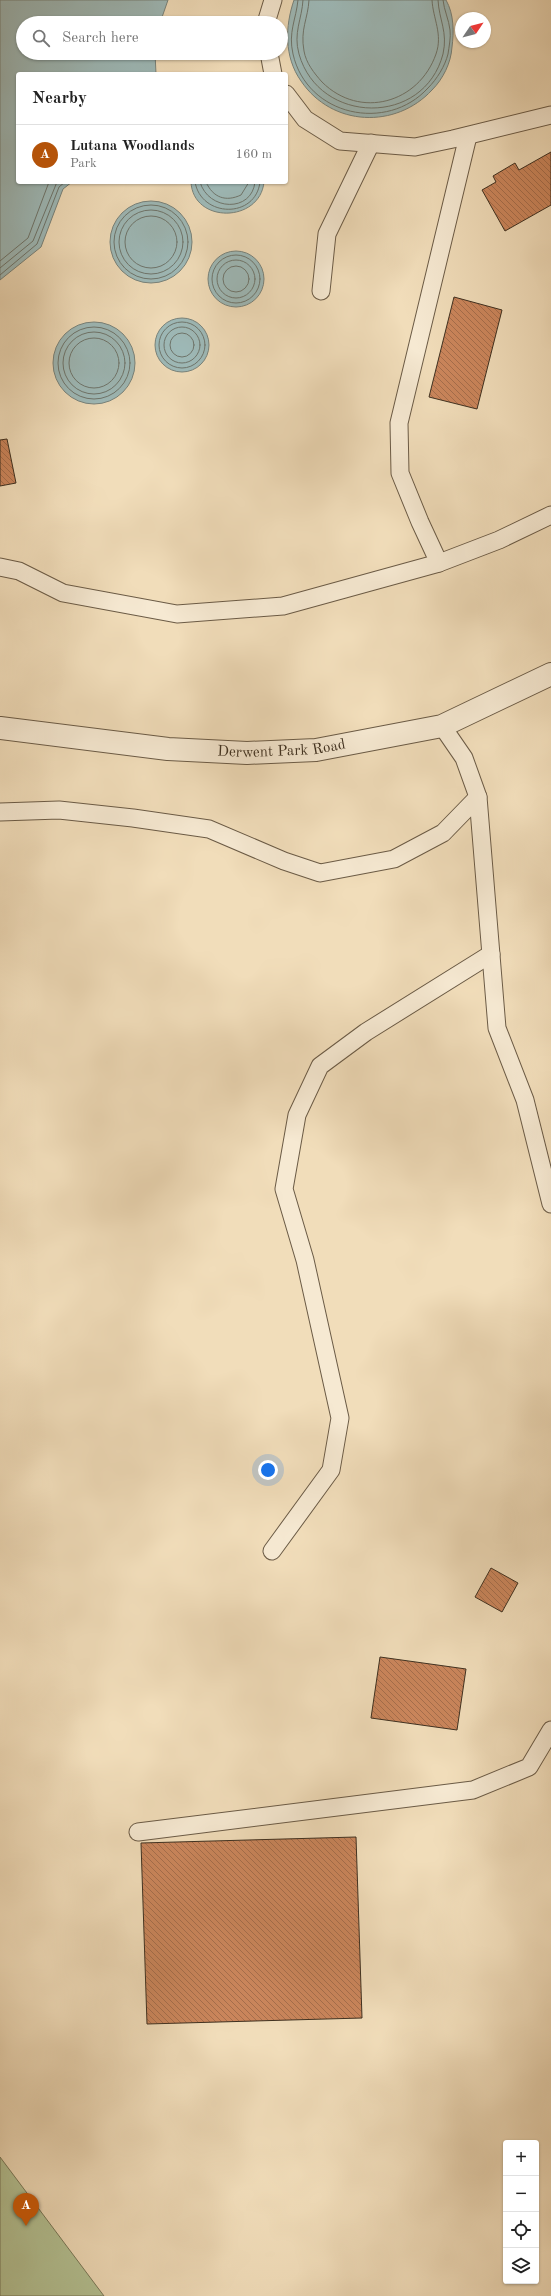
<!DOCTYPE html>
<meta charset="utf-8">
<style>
:root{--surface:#fff;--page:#f2f2f2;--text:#222;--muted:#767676;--line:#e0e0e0;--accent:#b45309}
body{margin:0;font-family:"Old Standard TT",serif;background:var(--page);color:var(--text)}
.controls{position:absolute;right:12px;bottom:12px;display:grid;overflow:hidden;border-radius:4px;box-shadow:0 1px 3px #0004}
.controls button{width:36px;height:36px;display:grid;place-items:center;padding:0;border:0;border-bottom:1px solid var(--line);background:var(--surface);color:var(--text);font:20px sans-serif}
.compass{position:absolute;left:455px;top:12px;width:36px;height:36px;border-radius:50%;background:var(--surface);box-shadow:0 1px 3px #0004;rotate:55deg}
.you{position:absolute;left:268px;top:1470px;width:14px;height:14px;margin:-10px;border:3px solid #fff;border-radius:50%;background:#1a73e8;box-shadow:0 0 0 6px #1a73e833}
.badge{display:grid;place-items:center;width:26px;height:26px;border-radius:50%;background:var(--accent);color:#fff;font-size:13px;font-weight:700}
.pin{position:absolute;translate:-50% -33px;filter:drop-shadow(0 1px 2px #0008)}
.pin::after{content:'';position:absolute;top:21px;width:14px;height:12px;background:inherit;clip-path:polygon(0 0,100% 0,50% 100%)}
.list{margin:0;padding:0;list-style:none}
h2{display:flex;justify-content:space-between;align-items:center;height:52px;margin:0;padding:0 16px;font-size:17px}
h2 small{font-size:13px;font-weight:400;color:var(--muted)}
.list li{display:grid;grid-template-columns:26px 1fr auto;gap:12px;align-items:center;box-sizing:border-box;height:60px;padding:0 16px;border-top:1px solid var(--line)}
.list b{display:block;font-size:15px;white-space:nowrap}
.list p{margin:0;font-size:13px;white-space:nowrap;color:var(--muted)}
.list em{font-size:13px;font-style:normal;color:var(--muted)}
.icon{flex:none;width:22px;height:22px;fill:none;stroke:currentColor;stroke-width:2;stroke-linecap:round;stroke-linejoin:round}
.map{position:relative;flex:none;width:551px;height:2296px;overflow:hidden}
.search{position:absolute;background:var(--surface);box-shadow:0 1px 3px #0004;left:16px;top:16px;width:272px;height:44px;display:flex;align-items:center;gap:10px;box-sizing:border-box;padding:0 14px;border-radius:22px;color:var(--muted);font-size:15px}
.panel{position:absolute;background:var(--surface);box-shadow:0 1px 3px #0004;left:16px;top:72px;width:272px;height:112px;border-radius:4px}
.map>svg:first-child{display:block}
.park{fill:#b4c294;stroke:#79795a}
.water{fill:#9ebab9;stroke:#78837c}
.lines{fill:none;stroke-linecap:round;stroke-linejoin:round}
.shore{stroke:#6e756c;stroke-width:1}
.building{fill:url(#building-back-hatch);stroke:#3e3020}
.service-casing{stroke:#6b5b46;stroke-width:19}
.tertiary-casing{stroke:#6b5b46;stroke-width:24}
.service{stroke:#f6e9d2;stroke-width:17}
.tertiary{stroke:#f6e9d2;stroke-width:22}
.labels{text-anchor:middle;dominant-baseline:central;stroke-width:3;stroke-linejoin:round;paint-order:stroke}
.street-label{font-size:15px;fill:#3e3020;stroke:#f6e9d2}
</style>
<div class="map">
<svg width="551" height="2296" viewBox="0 0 551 2296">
<defs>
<pattern id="building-back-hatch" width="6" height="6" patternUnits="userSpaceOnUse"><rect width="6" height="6" fill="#cb865c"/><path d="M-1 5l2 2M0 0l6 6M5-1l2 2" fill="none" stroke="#a66e4c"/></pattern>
</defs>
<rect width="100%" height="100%" fill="#f1ddba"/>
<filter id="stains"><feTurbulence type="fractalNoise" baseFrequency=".005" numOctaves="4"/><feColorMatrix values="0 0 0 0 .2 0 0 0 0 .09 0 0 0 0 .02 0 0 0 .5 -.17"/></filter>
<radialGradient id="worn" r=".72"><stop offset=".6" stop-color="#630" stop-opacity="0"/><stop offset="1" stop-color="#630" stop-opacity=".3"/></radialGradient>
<polygon class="park" points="0,2157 104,2296 0,2296"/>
<g class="water">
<polygon points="0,0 168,0 160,23 23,23 23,53 155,53 156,74 18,74 18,182 72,182 63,189 41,247 0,280"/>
<path d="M 294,0 L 446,0 C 454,14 454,32 452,47 C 451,63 443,79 432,90 C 396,129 332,127 301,81 C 284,57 285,26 294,0 Z"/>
<path d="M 191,182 L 264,182 C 260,223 193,224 191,182 Z"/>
<circle cx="151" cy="242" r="41"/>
<circle cx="236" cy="279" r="28"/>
<circle cx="182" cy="345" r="27"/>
<circle cx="94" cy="363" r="41"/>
</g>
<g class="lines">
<g class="shore">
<path d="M 298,0 C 296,20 288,32 293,54 C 307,116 387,133 428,88 C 437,79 445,66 448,54 C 449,47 451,37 450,30 C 449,20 444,10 443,0"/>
<path d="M 303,0 C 302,19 293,33 299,54 C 319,125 424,127 443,54 C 448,32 439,20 438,0"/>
<path d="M 309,0 C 308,19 300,29 304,51 C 306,63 314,73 322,82 C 360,120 419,103 436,54 C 443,34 433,19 432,0"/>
<path d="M 195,182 C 201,218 256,219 260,182"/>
<path d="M 200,182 C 208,211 252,213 255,182"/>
<path d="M 206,182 C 213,198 226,202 241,195 L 249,182"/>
<circle cx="151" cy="242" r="37"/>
<circle cx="151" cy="242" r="32"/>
<circle cx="151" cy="242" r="26"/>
<circle cx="236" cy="279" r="24"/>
<circle cx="236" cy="279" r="19"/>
<polyline points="0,261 28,238 49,182"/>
<circle cx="236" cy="279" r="13"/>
<polyline points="0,268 33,241 57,182"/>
<polyline points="0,275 37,244 59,187 65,182"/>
<circle cx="182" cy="345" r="23"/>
<circle cx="94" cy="363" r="36"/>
<circle cx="182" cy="345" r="18"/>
<circle cx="94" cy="363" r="31"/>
<circle cx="182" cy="345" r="12"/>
<circle cx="94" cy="363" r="25"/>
</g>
</g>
<g class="building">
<polygon points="551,152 551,205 505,231 482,190 496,182 493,176 515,163 519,170"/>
<polygon points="454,297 502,310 477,409 429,397"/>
<polygon points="7,439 16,483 0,486 0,440"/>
<polygon points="491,1568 518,1583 502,1612 475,1597"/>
<polygon points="380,1657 466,1669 457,1730 371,1718"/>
<polygon points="356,1837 362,2018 147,2024 141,1843"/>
</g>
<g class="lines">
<g class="service-casing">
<g id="service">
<polyline points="266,23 273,0"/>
<polyline points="269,53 273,74"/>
<polyline points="286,94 305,119 340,141 415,147 453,139 551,115"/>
<polyline points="321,291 327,234 371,143"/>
<polyline points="439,563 420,522 400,473 399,423 468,136"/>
<polyline points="0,567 19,571 63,593 177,614 283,606 439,563 499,540 551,515"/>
<polyline points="442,726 464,758 478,797 497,1028 525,1100 551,1204"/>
<polyline points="0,812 59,810 133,818 209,829 284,861 320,873 394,859 443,833 478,797"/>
<polyline points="272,1551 331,1470 340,1418 305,1260 284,1189 297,1115 320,1066 366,1032 491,954"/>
<polyline points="138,1832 473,1790 529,1767 551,1730"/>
</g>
</g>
<g class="tertiary-casing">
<g id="tertiary">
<path id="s1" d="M 0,728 L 168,749 L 247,753 L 316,750 L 442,726 L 551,674"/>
</g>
</g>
<use href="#service" class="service"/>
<use href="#tertiary" class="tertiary"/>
</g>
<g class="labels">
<g class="street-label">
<text stroke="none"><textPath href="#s1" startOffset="283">Derwent Park Road</textPath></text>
</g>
</g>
<rect width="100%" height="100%" filter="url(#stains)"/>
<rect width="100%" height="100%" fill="url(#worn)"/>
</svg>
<div class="controls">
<button>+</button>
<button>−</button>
<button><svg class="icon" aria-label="locate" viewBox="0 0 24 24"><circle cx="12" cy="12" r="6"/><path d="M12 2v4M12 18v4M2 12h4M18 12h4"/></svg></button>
<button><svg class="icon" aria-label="layers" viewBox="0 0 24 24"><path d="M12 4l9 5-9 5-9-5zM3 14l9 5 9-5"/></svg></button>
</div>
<svg class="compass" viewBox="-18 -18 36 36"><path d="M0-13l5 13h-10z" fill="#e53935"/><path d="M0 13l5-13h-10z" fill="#767676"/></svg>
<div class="you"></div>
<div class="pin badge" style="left:26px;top:2226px">A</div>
<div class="search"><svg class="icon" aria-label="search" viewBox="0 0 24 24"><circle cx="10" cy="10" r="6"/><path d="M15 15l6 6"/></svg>Search here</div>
<section class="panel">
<h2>Nearby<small></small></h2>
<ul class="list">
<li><span class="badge">A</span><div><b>Lutana Woodlands</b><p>Park</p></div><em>160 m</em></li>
</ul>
</section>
</div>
